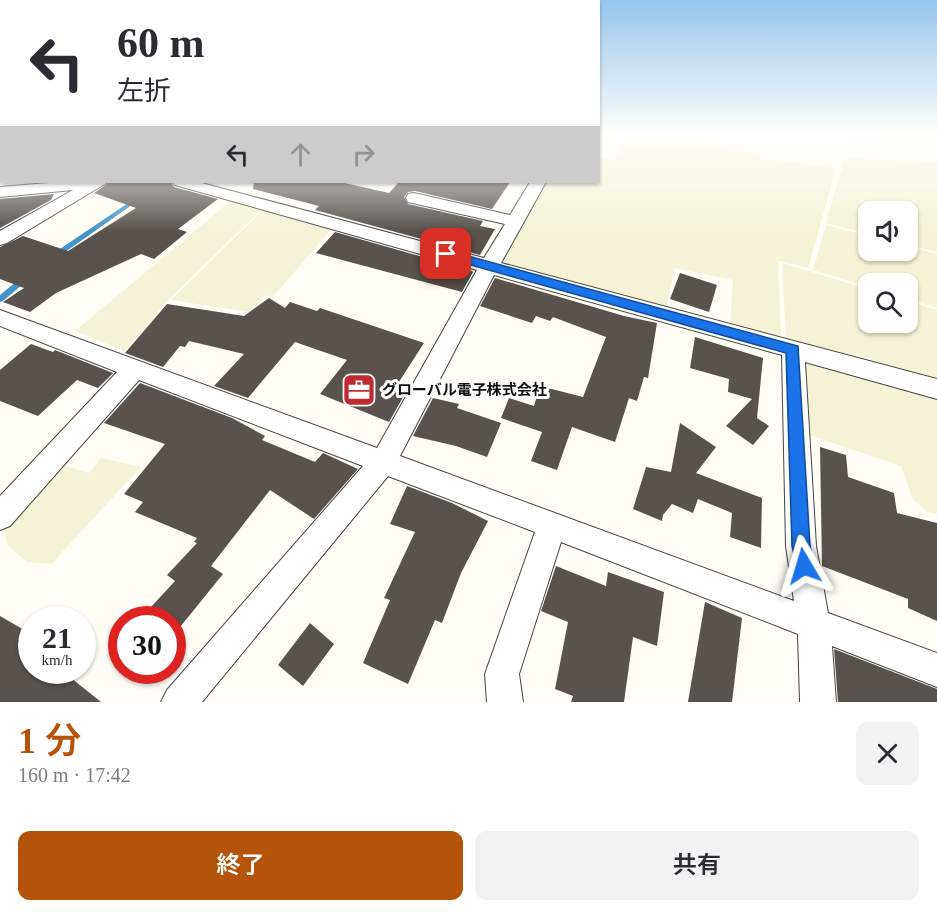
<!DOCTYPE html>
<html lang="ja">
<meta charset="utf-8">
<style>
body{margin:0;font-family:"Times New Roman","Noto Sans JP",serif;background:#f2f2f3;color:#2b2b33;height:100vh;display:flex;flex-direction:column;font-size:22px;white-space:nowrap}
*{box-sizing:border-box;margin:0}
p{font-size:20px;color:#7c7c81}
.icon{flex:none;width:33px;height:33px;fill:none;stroke:currentColor;stroke-width:2;stroke-linecap:round;stroke-linejoin:round}
.map{position:relative;height:702px;overflow:hidden}
.details{display:flex;flex-direction:column;background:#fff;flex:1}
.details>*{flex:none}
.hud{position:absolute;left:0px;top:0px;width:600px;height:183px;box-shadow:0 2px 4px #0004;background:#fff;color:#2b2b33;overflow:hidden}
.tools{position:absolute;left:858px;top:201px;display:grid;gap:12px}
.tools a{display:grid;place-items:center;width:60px;height:60px;border-radius:12px;background:#fff;box-shadow:0 2px 4px #0004;font-size:30px}
.speed{position:absolute;left:18px;top:606px;display:flex;gap:12px;font-size:30px;font-weight:700;text-align:center}
.speed>*{display:grid;place-content:center;width:78px;height:78px;border-radius:50%;background:#fff;box-shadow:0 2px 4px #0004;line-height:1}
.speed small{font-size:15px;font-weight:400}
.speed .limit{border:9px solid #d22;background:#fff;color:#111}
.pin{position:absolute;display:grid;place-items:center;width:51px;height:51px;color:#fff;margin:-26px;border-radius:12px;box-shadow:0 3px 9px #0006}
.me{position:absolute;width:66px;margin:-33px;rotate:353deg;stroke-linejoin:round;filter:drop-shadow(0 0 4px #0008)}
.turn{display:flex;align-items:center;gap:21px;height:126px;padding:0 18px;font-size:27px}
.turn .icon{width:78px;height:78px;stroke-width:2.5}
.turn b{display:block;font-size:42px;line-height:51px}
.lanes{display:flex;align-items:center;height:57px;padding:0 18px;background:#0003;justify-content:center;gap:30px;direction:ltr}
.lanes .off{opacity:.35}
.round{display:grid;place-items:center;flex:none;width:63px;height:63px;border-radius:12px;background:#f2f2f3}
.head{display:flex;align-items:center;justify-content:space-between;height:102px;padding:0 18px}
h1{font-size:36px;font-weight:600;line-height:45px;color:#b45309}
.cta{display:flex;gap:12px;margin-top:auto;padding:12px 18px}
.cta a{flex:1;height:69px;border-radius:12px;background:#b45309;color:#fff;font-size:24px;font-weight:600;line-height:69px;text-align:center}
.cta a+a{background:#f2f2f3;color:#2b2b33}
.map>svg:first-child{display:block}
.farmland{fill:#f5f2d5}
.pitch{fill:#e5f1d0}
.lines{fill:none;stroke-linecap:round;stroke-linejoin:round}
.stream{fill:#4394ca;fill-rule:evenodd}
.building{fill:#59524d}
.minor-casing{stroke:#444;stroke-width:2}
.minor{fill:#fff;fill-rule:evenodd}
.route{fill:#1a73e8;stroke:#114b97;stroke-width:1.5}
.labels{text-anchor:middle;dominant-baseline:central;stroke-width:6;stroke-linejoin:round;paint-order:stroke}
.poi-label{font-size:15px;font-weight:bold;fill:#111;stroke:#fff;text-anchor:start}
</style>
<div class="map">
<svg width="937" height="702" viewBox="0 0 937 702">
<rect width="100%" height="100%" fill="#fffdf5"/>
<path class="farmland" d="M629,134H647L760,154L762,158L836,168L808,268L772,259L778,261L781,339L730,325L733,280L675,268L666,308L504,265L503,261L547,182H598L599,158L613,160Z
M845,158L937,162V252L908,245V212H868V234L826,223Z
M231,201L262,209L169,299L125,351L75,331Z
M263,210L333,228L274,295L264,297L248,312L171,300Z
M826,225L868,236V250H908V246L937,254V308L908,299V284H868V287L813,270Z
M782,263L868,289V322H908V301L937,310V380L786,340Z
M804,362H811L937,398V514L928,512L913,500L901,466L806,434Z
M101,458L141,467L51,564L27,562L8,546L3,526L59,464L89,473Z"/>
<path class="pitch" d="M845,134H937V141C907,146 873,146 845,134Z"/>
<g class="lines">
<path class="stream" d="M137,197L139,198V200L58,257H54V253Z
M22,277H28L29,279L3,301L0,302V295Z"/>
</g>
<path class="building" d="M110,182H171L174,187L218,199L178,229L187,232L154,259L141,254L56,293L30,312L3,302L24,288L0,279V247L23,236L68,251L136,208L94,193Z
M254,182H340L389,193L399,182H510L492,209L415,191L408,192L404,197L408,204L483,221L480,226L495,229L480,255L315,210L319,206L253,189Z
M54,194L51,200L0,228V199Z
M335,232L472,271L473,272L462,292L316,253Z
M680,273L717,285L709,312L670,299Z
M495,278L624,316L657,323L648,378L644,377L637,401L629,398L615,442L572,427L557,470L531,461L542,432L501,418L509,398L534,406L540,386L583,397L606,337L553,317L550,321L536,316L532,323L480,306Z
M269,298L285,308L290,302L317,311L320,308L424,343L397,385L396,389L406,392L389,422L320,394L347,360L295,342L248,398L214,386L244,354L189,341L185,347L180,346L163,367L125,353L167,304L244,316Z
M695,337L763,358L757,418L769,426L753,445L726,426L752,399L728,392L729,379L690,368Z
M31,344L53,352L55,350L113,373L98,388L77,380L38,416L0,401V370Z
M140,383L232,418L265,436L262,440L315,462L323,453L358,469L314,519L270,490L211,566L223,574L172,637V620H139L175,581L167,575L197,543L194,542L197,538L135,512L143,502L124,494L165,444L104,423Z
M433,398L459,404L457,408L501,423L487,457L456,446L413,436Z
M680,423L716,447L696,473L762,498L761,548L730,537L732,513L698,499L693,513L672,504L663,515L664,509L662,521L633,509L646,467L671,472Z
M820,447L846,455L848,477L894,493L897,513L937,523V621L908,608V599L822,566Z
M407,486L452,503L488,521L461,573L442,623L435,620L408,684L363,663L390,600L384,598L415,532L390,524Z
M556,566L606,586L608,572L664,592L657,646L633,637L624,702H571L573,696L555,689L568,622L541,611Z
M705,602L742,618L732,702H688Z
M0,616L26,631L20,638L32,647V670H61L101,702H0Z
M310,623L334,644L303,686L278,665Z
M834,649L937,689V702H838Z"/>
<g class="lines">
<g class="minor-casing">
<path id="minor" d="M60,182H108L7,243L0,245V231L73,190L0,197V187Z
M173,182H198L484,258L505,224L408,202L406,198L408,194L414,193L510,215L530,182H546L501,263L937,379V399L805,362L816,546L828,613L937,653V687L832,646L836,702H800L798,634L561,542L519,674L523,702H487L485,674L535,532L388,476L202,702H161L167,690L363,466L139,380L10,526L0,530V496L117,372L0,326V310L377,448L477,270L175,185ZM494,275L782,355L786,546L794,601L400,456Z"/>
</g>
<use href="#minor" class="minor"/>
</g>
<linearGradient id="sky" x2="0" y2="1"><stop stop-color="#96c5ed"/><stop offset="0.58" stop-color="#fffefa"/><stop offset="1" stop-color="#fffefa" stop-opacity="0"/></linearGradient>
<rect width="937" height="232" fill="url(#sky)"/>
<path class="route" d="M446,250L798,346L810,546L814,566L811,573L804,575L798,573L792,546L786,353L442,257V251Z"/>
<defs>
<g id="office-square" transform="scale(1.725)"><rect x="-9" y="-9" width="18" height="18" rx="4" fill="#be2b32" stroke="#fff"/><path d="M-6-3h4V-5.5h4V-3h4V5H-6ZM-1-4.5V-3h2v-1.5ZM-6 0V1H6V0Z" fill="#fff"/></g>
</defs>
<g fill-rule="evenodd">
<use href="#office-square" x="359" y="390"/>
</g>
<g class="labels">
<g class="poi-label">
<text x="382" y="390">グローバル電子株式会社</text>
</g>
</g>
</svg>
<div class="tools">
<a><svg class="icon" aria-label="sound" viewBox="0 0 24 24"><path d="M4 9h4l5-4v14l-5-4H4zM17 9q2 3 0 6"/></svg></a>
<a><svg class="icon" aria-label="search" viewBox="0 0 24 24"><circle cx="10" cy="10" r="6"/><path d="M15 15l6 6"/></svg></a>
</div>
<div class="speed"><div>21<small>km/h</small></div><div class="limit">30</div></div>
<div class="pin" style="left:446px;top:254px;background:#d93025"><svg class="icon" aria-label="arrive" viewBox="0 0 24 24"><path d="M6 21V4h12l-3 4 3 4H6"/></svg></div>
<svg class="me" style="left:804px;top:566px" viewBox="-20 -20 40 40"><path d="M0-17L14 15 0 8-14 15z" fill="#1a73e8" stroke="#fff" stroke-width="4"/></svg>
<div class="hud">
<div class="turn"><svg class="icon" aria-label="left" viewBox="0 0 24 24"><path d="M17 20v-9H6M10 6l-5 5 5 5"/></svg><div><b>60 m</b>左折</div></div>
<div class="lanes"><svg class="icon" aria-label="left" viewBox="0 0 24 24"><path d="M17 20v-9H6M10 6l-5 5 5 5"/></svg><svg class="icon off" aria-label="ahead" viewBox="0 0 24 24"><path d="M12 20V5M6 11l6-6 6 6"/></svg><svg class="icon off" aria-label="right" viewBox="0 0 24 24"><path d="M7 20v-9h11M14 6l5 5-5 5"/></svg></div>
</div>
</div>
<section class="details">
<div class="head"><div><h1>1 分</h1><p>160 m · 17:42</p></div><a class="round"><svg class="icon" aria-label="close" viewBox="0 0 24 24"><path d="M6 6l12 12M18 6L6 18"/></svg></a></div>
<div class="cta"><a>終了</a><a>共有</a></div>
</section>
